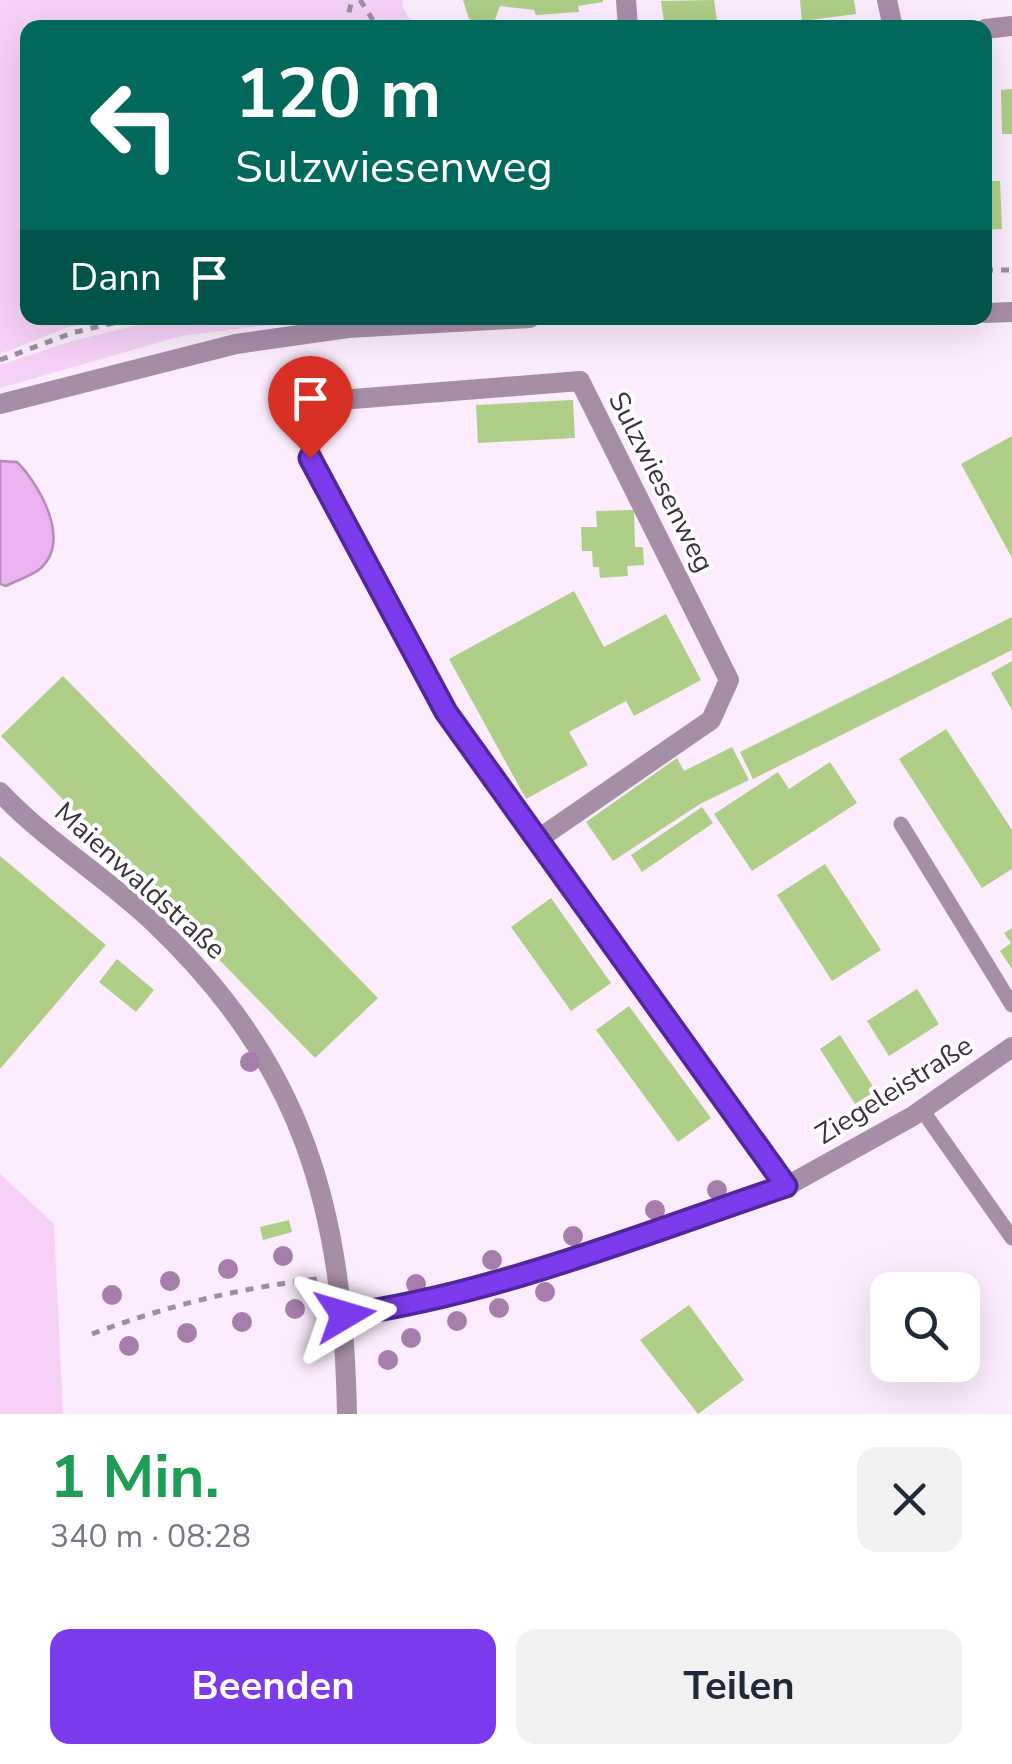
<!DOCTYPE html>
<html lang="de">
<meta charset="utf-8">
<style>
body{margin:0;font-family:"Nunito Sans",sans-serif;background:#f2f2f3;color:#1f2937;height:100vh;display:flex;flex-direction:column;font-size:38px;white-space:nowrap}
*{box-sizing:border-box;margin:0}
p{font-size:32px;color:#747a83}
.icon{flex:none;width:55px;height:55px;fill:none;stroke:currentColor;stroke-width:2;stroke-linecap:round;stroke-linejoin:round}
.map{position:relative;height:1414px;overflow:hidden}
.sheet{display:flex;flex-direction:column;background:#fff;flex:1}
.sheet>*{flex:none}
.banner{position:absolute;left:20px;top:20px;width:972px;height:305px;border-radius:20px;box-shadow:0 10px 40px #0002;background:#00695c;color:#fff;overflow:hidden}
.fabs{position:absolute;left:870px;top:1272px;display:grid;gap:20px}
.fabs a{display:grid;place-items:center;width:110px;height:110px;border-radius:20px;background:#fff;box-shadow:0 10px 40px #0002;font-size:50px}
.pin{position:absolute;display:grid;place-items:center;width:85px;height:85px;color:#fff;margin:-102px -42px;border-radius:50% 50% 50% 0;rotate:-45deg;box-shadow:0 0 10px #0007}
.pin .icon{rotate:45deg}
.me{position:absolute;width:110px;margin:-55px;rotate:83deg;stroke-linejoin:round;filter:drop-shadow(0 0 8px #0008)}
.turn{display:flex;align-items:center;gap:35px;height:210px;padding:0 50px;font-size:45px}
.turn .icon{width:130px;height:130px;stroke-width:2.5}
.turn b{display:block;font-size:70px;line-height:85px}
.then{display:flex;align-items:center;height:95px;padding:0 50px;background:#0003;gap:20px;font-size:38px}
.round{display:grid;place-items:center;flex:none;width:105px;height:105px;border-radius:20px;background:#f2f2f3}
.head{display:flex;align-items:center;justify-content:space-between;height:170px;padding:0 50px}
h1{font-size:60px;font-weight:700;line-height:75px;color:#1e9e55}
.button{display:flex;gap:20px;margin-top:auto;padding:20px 50px}
.button a{flex:1;height:115px;border-radius:20px;background:#7c3aed;color:#fff;font-size:40px;font-weight:700;line-height:115px;text-align:center}
.button a+a{background:#f2f2f3;color:#1f2937}
.map>svg:first-child{display:block}
.green{fill:#f6d1f8}
.water{fill:#ebb3ef;stroke:#b68cb9;stroke-width:2.5}
.building{fill:#afcf89}
.lines{fill:none;stroke-linecap:round;stroke-linejoin:round}
.path{stroke:#9d909e;stroke-width:5;stroke-dasharray:8 8;stroke-linecap:butt}
.service{stroke:#a68ea7;stroke-width:15}
.minor{stroke:#a68ea7;stroke-width:20}
.tree{fill:#a77dab}
.route-casing{stroke:#51269a;stroke-width:25}
.route{stroke:#7c3aed;stroke-width:18}
.labels{text-anchor:middle;dominant-baseline:central;stroke-width:8;stroke-linejoin:round;paint-order:stroke}
.street-label{font-size:28px;fill:#3b313c;stroke:#fff}
</style>
<div class="map">
<svg width="1012" height="1414" viewBox="0 0 1012 1414">
<rect width="100%" height="100%" fill="#fcecfd"/>
<path class="green" d="M0,0H403L402,6L414,27L28,28V318H113L69,327L0,354Z
M167,318H325L181,336L0,388V365L72,341Z
M0,1174L54,1224L63,1414H0Z"/>
<path class="water" d="M0,461L17,462C40,485 71,540 41,568C32,576 17,580 6,586L0,584Z"/>
<path class="building" d="M463,0H603V2L578,6L579,12L536,15L534,10L500,6L492,28L469,19Z
M714,0L717,21L665,28L661,1Z
M800,0H854L856,14L802,21Z
M1012,89V134H1002L1001,90Z
M985,181H1000L1002,229L985,230Z
M573,400L575,438L478,443L476,405Z
M1012,436V558L961,464Z
M634,510L635,547H643L644,565L627,566L628,576L600,578L599,567H593L592,551H582L581,527H597L596,511Z
M574,591L604,647L666,614L701,680L634,716L626,701L569,732L588,765L526,799L449,659Z
M1012,617V650L753,779L740,752Z
M1012,661V710L991,673Z
M63,676L378,998L315,1058L1,736Z
M946,729L1012,830V869L982,888L899,759Z
M732,747L749,780L700,804L613,861L586,822L677,758L684,771Z
M830,762L857,803L752,871L714,814L778,772L789,789Z
M702,807L713,823L642,872L631,855Z
M0,856L106,945L0,1069Z
M825,864L881,950L832,981L777,895Z
M551,898L611,983L571,1011L511,927Z
M1012,928V969L1000,951L1011,943L1004,933Z
M117,959L154,990L136,1012L99,982Z
M917,989L939,1024L889,1056L867,1021Z
M629,1006L711,1118L678,1142L596,1030Z
M840,1035L876,1091L855,1104L820,1049Z
M289,1220L292,1232L263,1240L260,1227Z
M689,1305L744,1380L698,1414L640,1340Z"/>
<g class="lines">
<path class="path" d="M360,0L378,28
M345,28L352,0
M985,270H1012
M0,360L72,333L133,318
M92,1334C166,1306 239,1288 317,1279"/>
<path class="service" d="M901,824L1012,1005
M922,1110L1012,1238"/>
<path class="minor" d="M626,0L628,28
M887,0L893,28
M985,29L1012,26
M985,313L1012,312
M0,404L236,344L348,328L530,318
M0,792C45,840 103,875 151,920C305,1065 343,1209 347,1414
M537,840L446,712L310,457L312,422L340,400L580,381L729,680L711,720L537,840L787,1186
M345,1315L395,1309L570,1258L787,1186L913,1116L1012,1047"/>
</g>
<g class="tree">
<circle cx="250" cy="1062" r="10"/>
<circle cx="717" cy="1190" r="10"/>
<circle cx="655" cy="1210" r="10"/>
<circle cx="573" cy="1236" r="10"/>
<circle cx="283" cy="1256" r="10"/>
<circle cx="492" cy="1260" r="10"/>
<circle cx="228" cy="1269" r="10"/>
<circle cx="170" cy="1281" r="10"/>
<circle cx="416" cy="1284" r="10"/>
<circle cx="545" cy="1292" r="10"/>
<circle cx="112" cy="1295" r="10"/>
<circle cx="499" cy="1308" r="10"/>
<circle cx="295" cy="1309" r="10"/>
<circle cx="457" cy="1321" r="10"/>
<circle cx="242" cy="1322" r="10"/>
<circle cx="187" cy="1333" r="10"/>
<circle cx="411" cy="1338" r="10"/>
<circle cx="129" cy="1346" r="10"/>
<circle cx="388" cy="1360" r="10"/>
</g>
<g class="lines">
<g class="route-casing">
<path id="route" d="M310,458L446,712L786,1186C643,1234 495,1294 345,1315"/>
</g>
<use href="#route" class="route"/>
</g>
<g class="labels">
<g class="street-label">
<text transform="translate(661 482) rotate(63)">Sulzwiesenweg</text>
<text transform="translate(140 881) rotate(42)">Maienwaldstraße</text>
<text transform="translate(894 1090) rotate(-32)">Ziegeleistraße</text>
</g>
</g>
</svg>
<div class="fabs">
<a><svg class="icon" aria-label="search" viewBox="0 0 24 24"><circle cx="10" cy="10" r="6"/><path d="M15 15l6 6"/></svg></a>
</div>
<div class="pin" style="left:310px;top:458px;background:#d93025"><svg class="icon" aria-label="arrive" viewBox="0 0 24 24"><path d="M6 21V4h12l-3 4 3 4H6"/></svg></div>
<svg class="me" style="left:345px;top:1315px" viewBox="-20 -20 40 40"><path d="M0-17L14 15 0 8-14 15z" fill="#7c3aed" stroke="#fff" stroke-width="4"/></svg>
<div class="banner">
<div class="turn"><svg class="icon" aria-label="left" viewBox="0 0 24 24"><path d="M17 20v-9H6M10 6l-5 5 5 5"/></svg><div><b>120 m</b>Sulzwiesenweg</div></div>
<div class="then">Dann<svg class="icon" aria-label="arrive" viewBox="0 0 24 24"><path d="M6 21V4h12l-3 4 3 4H6"/></svg></div>
</div>
</div>
<section class="sheet">
<div class="head"><div><h1>1 Min.</h1><p>340 m · 08:28</p></div><a class="round"><svg class="icon" aria-label="close" viewBox="0 0 24 24"><path d="M6 6l12 12M18 6L6 18"/></svg></a></div>
<div class="button"><a>Beenden</a><a>Teilen</a></div>
</section>
